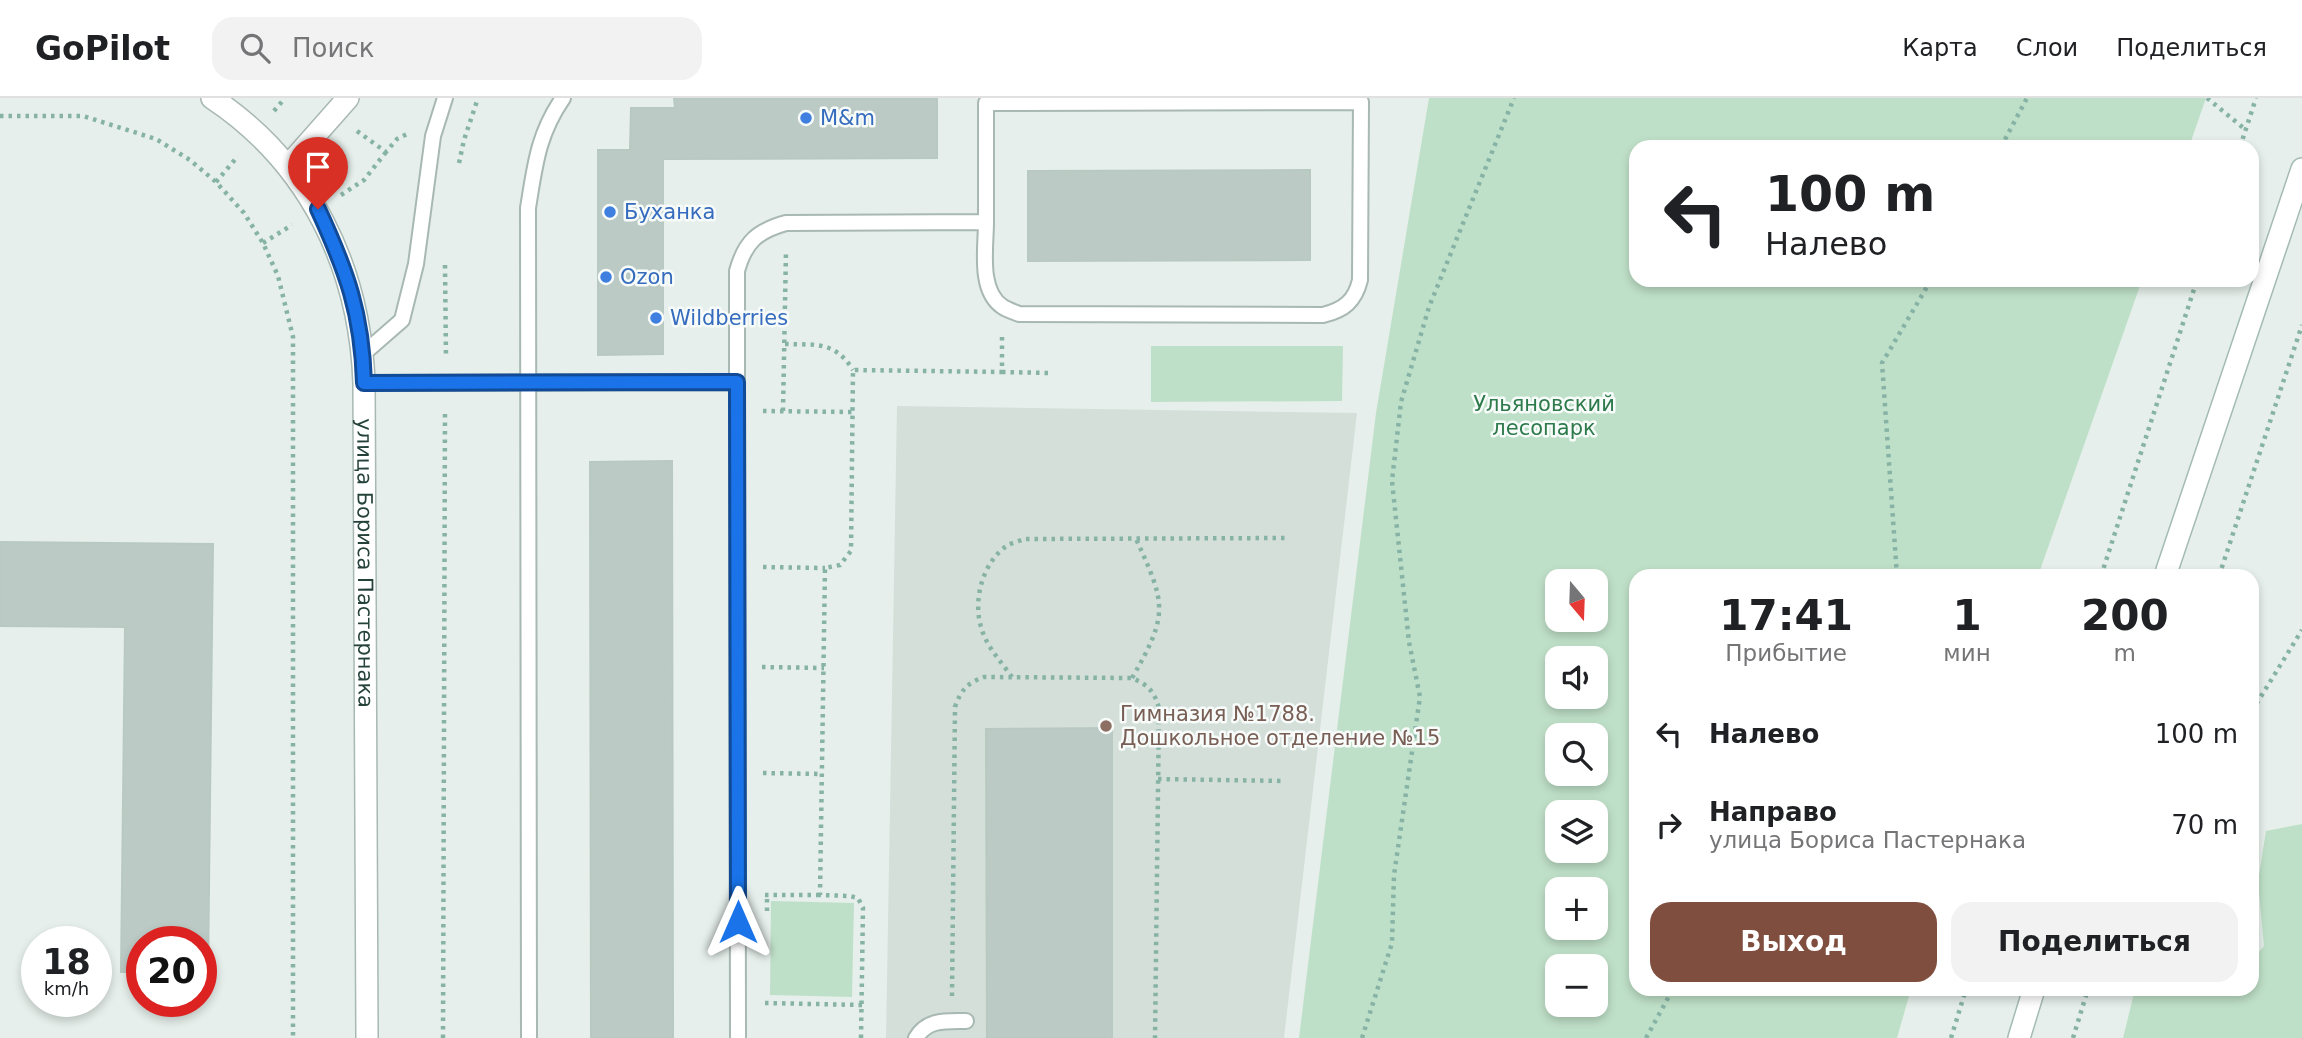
<!DOCTYPE html>
<html lang="ru">
<meta charset="utf-8">
<style>
body{margin:0;font-family:"DejaVu Sans",sans-serif;background:#f2f2f2;color:#202124;height:100vh;display:flex;flex-direction:column;font-size:26px;white-space:nowrap}
*{box-sizing:border-box;margin:0}
p{font-size:23px;color:#757577}
.icon{flex:none;width:38px;height:38px;fill:none;stroke:currentColor;stroke-width:2;stroke-linecap:round;stroke-linejoin:round}
.map{position:relative;flex:1;overflow:hidden}
.panel{position:absolute;left:1629px;top:471px;width:630px;height:427px;display:flex;flex-direction:column;background:#fff;border-radius:21px;box-shadow:0 4px 10px #0003}
.panel>*{flex:none}
.guide{position:absolute;left:1629px;top:42px;width:630px;height:147px;border-radius:21px;box-shadow:0 4px 10px #0003;background:#fff;color:#202124;overflow:hidden}
.needle{width:46px;rotate:161deg}
.buttons{position:absolute;left:1545px;top:471px;display:grid;gap:14px}
.buttons a{display:grid;place-items:center;width:63px;height:63px;border-radius:14px;background:#fff;box-shadow:0 4px 10px #0003;font-size:35px}
.speed{position:absolute;left:21px;top:828px;display:flex;gap:14px;font-size:35px;font-weight:700;text-align:center}
.speed>*{display:grid;place-content:center;width:91px;height:91px;border-radius:50%;background:#fff;box-shadow:0 4px 10px #0003;line-height:1}
.speed small{font-size:18px;font-weight:400}
.speed .limit{border:10px solid #d22;background:#fff;color:#111}
.pin{position:absolute;display:grid;place-items:center;width:60px;height:60px;color:#fff;margin:-72px -30px;border-radius:50% 50% 50% 0;rotate:-45deg;box-shadow:0 0 7px #0007}
.pin .icon{rotate:45deg}
.me{position:absolute;width:77px;margin:-38px;rotate:0deg;stroke-linejoin:round;filter:drop-shadow(0 0 5px #0008)}
.turn{display:flex;align-items:center;gap:24px;height:147px;padding:0 21px;font-size:32px}
.turn .icon{width:91px;height:91px;stroke-width:2.5}
.turn b{display:block;font-size:49px;line-height:60px}
.eta{display:flex;justify-content:space-evenly;align-items:center;height:119px;text-align:center}
.eta b{font-size:42px;font-weight:700;line-height:49px}
.cta{display:flex;gap:14px;margin-top:auto;padding:14px 21px}
.cta a{flex:1;height:80px;border-radius:21px;background:#7f4e3f;color:#fff;font-size:28px;font-weight:700;line-height:80px;text-align:center}
.cta a+a{background:#f2f2f2;color:#202124}
ul{padding:0;list-style:none}
li{display:flex;align-items:center;gap:21px;height:91px;padding:0 21px}
li div{flex:1}
li b{display:block;font-size:26px}
li em{font-style:normal}
header{display:flex;align-items:center;gap:42px;box-sizing:border-box;height:98px;padding:0 35px;background:#fff;border-bottom:2px solid #e0e0e0}
header strong{font-size:33px}
nav{display:flex;gap:38px;margin-inline-start:auto;font-size:24px}
.search{width:490px;height:63px;background:#f2f2f2;display:flex;align-items:center;gap:18px;box-sizing:border-box;padding:0 24px;border-radius:21px;color:#757577;font-size:26px}
.map>svg:first-child{display:block}
.built{fill:#d4dfda}
.green{fill:#bfe0c8;fill-rule:evenodd}
.building{fill:#bbcac4;stroke:#b8c9c2;stroke-width:2}
.lines{fill:none;stroke-linecap:round;stroke-linejoin:round}
.lane-casing{stroke:#a8b8b2;stroke-width:18}
.street-casing{stroke:#a8b8b2;stroke-width:24}
.secondary-casing{stroke:#a4bbb3;stroke-width:24}
.path{stroke:#86b3a5;stroke-width:4.5;stroke-dasharray:3.5 5;stroke-linecap:butt}
.lane{stroke:#fff;stroke-width:14}
.street{stroke:#fff;stroke-width:21}
.secondary{stroke:#fff;stroke-width:21}
.route-casing{stroke:#114b97;stroke-width:18}
.route{stroke:#1a73e8;stroke-width:12}
.shop-dot{fill:#3f7fe0;stroke:#f7fbf9;stroke-width:2.5}
.education-dot{fill:#8d6e63;stroke:#f7fbf9;stroke-width:2.5}
.labels{text-anchor:middle;dominant-baseline:central;stroke-width:5;stroke-linejoin:round;paint-order:stroke}
.shop-label{font-size:21px;fill:#366cbe;stroke:#f7fbf9;text-anchor:start}
.park-label{font-size:21px;fill:#2d7a4b;stroke:#f7fbf9}
.street-label{font-size:21px;fill:#24423a;stroke:#f7fbf9}
.education-label{font-size:21px;fill:#785e54;stroke:#f7fbf9;text-anchor:start}
</style>
<header>
<strong>GoPilot</strong>
<div class="search"><svg class="icon" aria-label="search" viewBox="0 0 24 24"><circle cx="10" cy="10" r="6"/><path d="M15 15l6 6"/></svg>Поиск</div>
<nav><a>Карта</a><a>Слои</a><a>Поделиться</a></nav>
</header>
<div class="map">
<svg width="2302" height="940" viewBox="0 0 2302 940">
<rect width="100%" height="100%" fill="#e6efeb"/>
<path class="built" d="M897,308L1357,315L1284,940H886Z"/>
<path class="green" d="M1429,0H2206L2189,49H1636V182H2142L2038,478H1636V891H1911L1897,940H1299L1376,315ZM1558,483H1596V522H1558ZM1558,560H1596V598H1558ZM1558,637H1596V676H1558ZM1558,714H1596V752H1558ZM1558,791H1596V830H1558ZM1558,868H1596V906H1558Z
M1151,248H1343L1342,303L1151,304Z
M2302,726V940H2123L2135,891H2252V862L2264,848L2258,784L2266,733Z
M771,803L854,805L852,899L770,897Z"/>
<path class="building" d="M674,0H937V60L663,61V256L598,257V52H630L631,10H675Z
M1310,72V162L1028,163V73Z
M672,363L673,940H591L590,364Z
M0,444L213,446L208,875L201,874V844H142V874H121L125,529L0,528Z
M1112,630V940H987L986,631Z"/>
<g class="lines">
<g class="lane-casing">
<path id="lane" d="M363,256L402,222L416,166L433,38L445,0
M737,284L738,940
M364,285L737,284V173C745,144 757,133 786,125L986,124C986,149 978,193 1003,209C1008,212 1014,214 1019,216L1323,217C1344,212 1355,203 1360,182L1361,4L986,5V124
M529,940L528,110C535,67 538,36 563,0
M916,940C927,921 946,923 966,923"/>
</g>
<g class="street-casing">
<g id="street">
<path id="s1" d="M212,0C310,65 360,170 364,285L367,940"/>
<path d="M288,68L348,0"/>
</g>
</g>
<g class="secondary-casing">
<path id="secondary" d="M2165,478L2302,71
M2019,940L2034,891"/>
</g>
<path class="path" d="M2207,0L2246,32
M274,13L285,0
M0,18H83L156,41L190,62L216,84L244,115L263,145L278,178L293,239V940
M357,33L386,54L397,41L407,36
M2001,49L2027,0
M2240,49L2256,0
M459,65L464,42L478,0
M216,84L238,58
M341,97L364,82L386,54
M263,145L292,127
M445,167L446,260
M785,246C816,247 835,243 853,272
M1002,274L1050,275
M763,313L853,314
M783,313L786,153
M763,469L825,470
M1897,478L1882,265L1931,182
M2101,478L2197,182
M2219,478L2302,227
M762,569L824,570
M1012,579C1002,565 987,549 982,532C972,504 982,464 1008,447C1012,445 1019,443 1024,441L1288,440
M1132,580C1169,516 1166,506 1136,441
M2252,613L2302,532
M763,675L822,676
M1158,681L1285,683
M765,797H820
M767,813V797
M952,898L955,609C961,592 967,585 984,579L1132,580C1148,587 1154,593 1159,610L1155,940
M765,905L862,907
M443,940L445,311
M861,940L863,810L858,800L850,798L820,797L825,470L840,467L851,453L853,272L1002,274V237
M1362,940L1392,845L1394,777L1420,599L1409,544L1392,383L1401,304L1429,209L1514,0
M1646,940L1673,891
M1951,940L1966,891
M2073,940L2088,891"/>
<use href="#lane" class="lane"/>
<use href="#street" class="street"/>
<use href="#secondary" class="secondary"/>
</g>
<g class="lines">
<g class="route-casing">
<path id="route" d="M318,111C347,174 362,215 364,285L737,284L738,824"/>
</g>
<use href="#route" class="route"/>
</g>
<g class="shop-dot">
<circle cx="806" cy="20" r="7"/>
<circle cx="610" cy="114" r="7"/>
<circle cx="606" cy="179" r="7"/>
<circle cx="656" cy="220" r="7"/>
</g>
<circle class="education-dot" cx="1106" cy="628" r="7"/>
<g class="labels">
<g class="shop-label">
<text x="820" y="20">M&amp;m</text>
<text x="624" y="114">Буханка</text>
<text x="620" y="179">Ozon</text>
<text x="670" y="220">Wildberries</text>
</g>
<g class="park-label">
<text x="1544" y="306">Ульяновский<tspan x="1544" dy="24">лесопарк</tspan></text>
</g>
<g class="street-label">
<text stroke="none"><textPath href="#s1" startOffset="516">улица Бориса Пастернака</textPath></text>
</g>
<g class="education-label">
<text x="1120" y="616">Гимназия №1788.<tspan x="1120" dy="24">Дошкольное отделение №15</tspan></text>
</g>
</g>
</svg>
<div class="buttons">
<a><svg class="needle" viewBox="-14 -14 28 28"><path d="M0-13l5 13h-10z" fill="#e53935"/><path d="M0 13l5-13h-10z" fill="#757577"/></svg></a>
<a><svg class="icon" aria-label="sound" viewBox="0 0 24 24"><path d="M4 9h4l5-4v14l-5-4H4zM17 9q2 3 0 6"/></svg></a>
<a><svg class="icon" aria-label="search" viewBox="0 0 24 24"><circle cx="10" cy="10" r="6"/><path d="M15 15l6 6"/></svg></a>
<a><svg class="icon" aria-label="layers" viewBox="0 0 24 24"><path d="M12 4l9 5-9 5-9-5zM3 14l9 5 9-5"/></svg></a>
<a>+</a>
<a>−</a>
</div>
<div class="speed"><div>18<small>km/h</small></div><div class="limit">20</div></div>
<div class="pin" style="left:318px;top:111px;background:#d93025"><svg class="icon" aria-label="arrive" viewBox="0 0 24 24"><path d="M6 21V4h12l-3 4 3 4H6"/></svg></div>
<svg class="me" style="left:738px;top:824px" viewBox="-20 -20 40 40"><path d="M0-17L14 15 0 8-14 15z" fill="#1a73e8" stroke="#fff" stroke-width="4"/></svg>
<div class="guide">
<div class="turn"><svg class="icon" aria-label="left" viewBox="0 0 24 24"><path d="M17 20v-9H6M10 6l-5 5 5 5"/></svg><div><b>100 m</b>Налево</div></div>
</div>
<section class="panel">
<div class="eta">
<div><b>17:41</b><p>Прибытие</p></div>
<div><b>1</b><p>мин</p></div>
<div><b>200</b><p>m</p></div>
</div>
<ul>
<li><svg class="icon" aria-label="left" viewBox="0 0 24 24"><path d="M17 20v-9H6M10 6l-5 5 5 5"/></svg><div><b>Налево</b></div><em>100 m</em></li>
<li><svg class="icon" aria-label="right" viewBox="0 0 24 24"><path d="M7 20v-9h11M14 6l5 5-5 5"/></svg><div><b>Направо</b><p>улица Бориса Пастернака</p></div><em>70 m</em></li>
</ul>
<div class="cta"><a>Выход</a><a>Поделиться</a></div>
</section>
</div>
